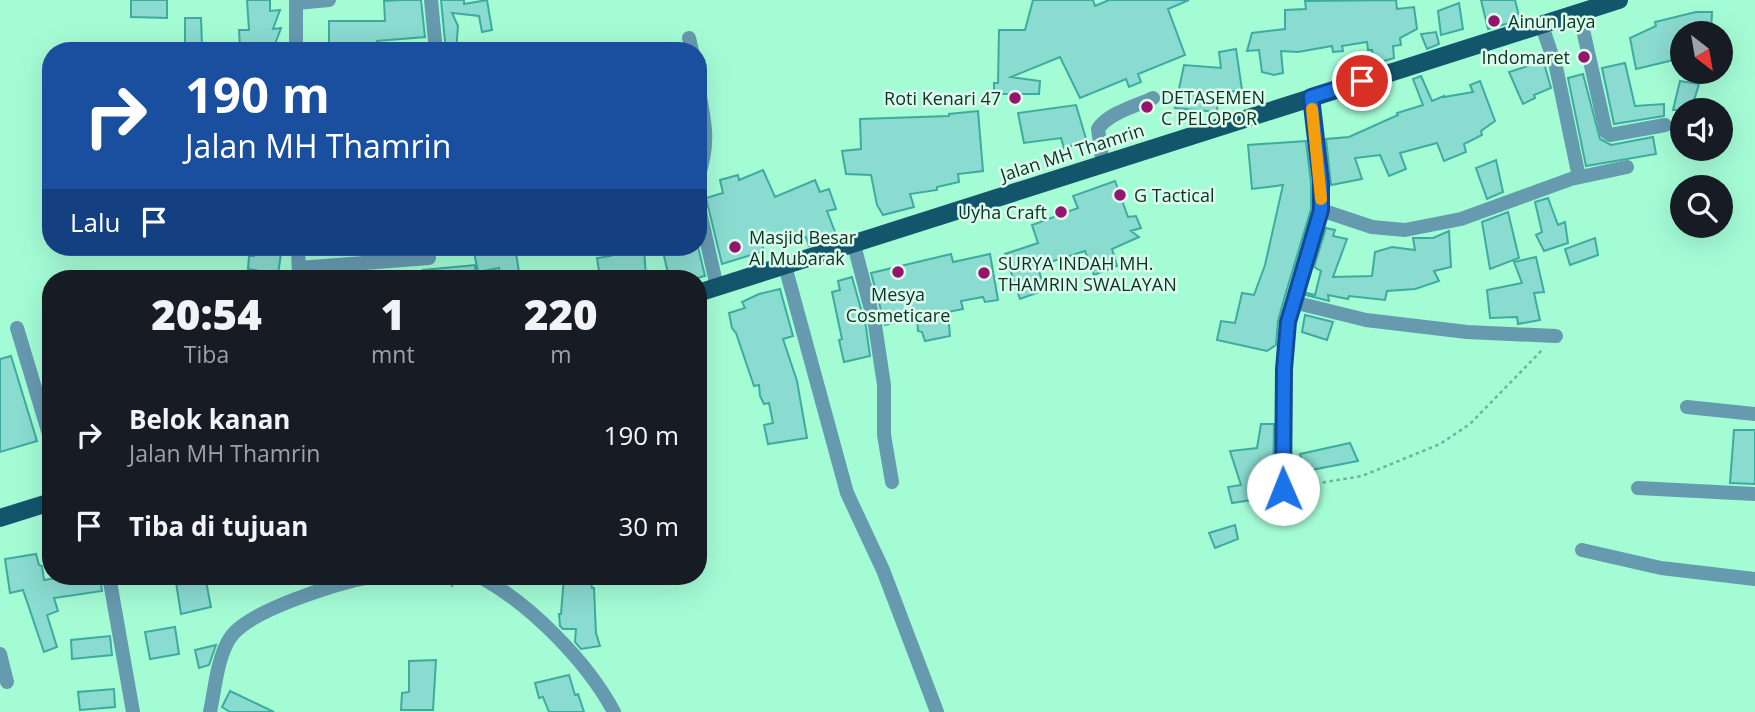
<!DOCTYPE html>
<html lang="id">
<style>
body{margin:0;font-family:"Open Sans",sans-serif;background:#242831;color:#f1f3f6;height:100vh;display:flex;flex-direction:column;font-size:26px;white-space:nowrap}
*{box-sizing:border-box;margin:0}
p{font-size:23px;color:#9ea1a6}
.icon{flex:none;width:38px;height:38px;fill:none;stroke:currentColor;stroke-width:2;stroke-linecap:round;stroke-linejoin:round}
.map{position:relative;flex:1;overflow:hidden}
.drawer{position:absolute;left:42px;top:270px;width:665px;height:315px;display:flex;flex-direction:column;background:#171b24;border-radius:28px;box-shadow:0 7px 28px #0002}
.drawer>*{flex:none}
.top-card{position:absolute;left:42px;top:42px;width:665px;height:214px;border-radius:28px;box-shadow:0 7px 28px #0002;background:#1a4fa0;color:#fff;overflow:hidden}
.needle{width:46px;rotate:149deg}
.buttons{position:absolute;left:1670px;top:21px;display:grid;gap:14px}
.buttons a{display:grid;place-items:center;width:63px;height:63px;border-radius:50%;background:#171b24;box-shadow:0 7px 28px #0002;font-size:35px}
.pin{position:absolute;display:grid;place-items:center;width:60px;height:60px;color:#fff;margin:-30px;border:4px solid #fff;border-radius:50%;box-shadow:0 2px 7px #0007}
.me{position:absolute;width:77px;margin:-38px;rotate:359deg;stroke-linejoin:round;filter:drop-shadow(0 0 5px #0008)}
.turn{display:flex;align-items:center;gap:24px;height:147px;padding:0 28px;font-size:32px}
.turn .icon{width:91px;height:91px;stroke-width:2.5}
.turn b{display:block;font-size:49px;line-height:60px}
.then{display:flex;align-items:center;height:66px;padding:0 28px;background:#0003;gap:14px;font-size:26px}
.eta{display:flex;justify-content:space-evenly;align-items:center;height:119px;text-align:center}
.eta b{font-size:42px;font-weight:800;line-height:49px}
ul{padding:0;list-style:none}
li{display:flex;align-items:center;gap:21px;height:91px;padding:0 28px}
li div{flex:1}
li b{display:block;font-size:26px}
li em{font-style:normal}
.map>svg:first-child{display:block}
.building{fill:#8adbd0;stroke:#3dab9f;stroke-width:2}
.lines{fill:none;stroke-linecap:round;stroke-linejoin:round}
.path{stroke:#6eb496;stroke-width:2.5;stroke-dasharray:3.5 3.5;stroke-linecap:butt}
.minor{stroke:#669aaf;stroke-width:14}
.major{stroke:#13556b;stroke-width:18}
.route-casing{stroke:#114b97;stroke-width:18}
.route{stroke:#1a73e8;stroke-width:12}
.slow{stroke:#f59e0b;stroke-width:12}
.poi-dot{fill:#95146d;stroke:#dbfcec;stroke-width:2.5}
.labels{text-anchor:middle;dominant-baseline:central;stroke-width:5;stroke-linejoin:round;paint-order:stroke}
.poi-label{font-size:18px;fill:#0c3224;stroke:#dbfcec;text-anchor:start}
.street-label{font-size:18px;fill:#0c3224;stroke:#dbfcec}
</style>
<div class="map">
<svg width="1755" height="712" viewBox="0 0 1755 712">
<rect width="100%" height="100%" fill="#a4fcd5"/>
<path class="building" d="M131,0H167V18L131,17Z
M247,0H270V11L280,10L273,29L281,28L274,47L240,48L239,30H249Z
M401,0H421L425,37L377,41V44H329V21H385L384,1Z
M441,0H464V4L487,0L492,30L482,32L479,16L452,13L458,26L456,51H446Z
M1033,0H1093L1095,6L1109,0H1189L1168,9L1185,55L1138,74L1141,82L1129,87L1126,79L1080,98L1060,57L1011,77L1040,81L1039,94H994V83H998L999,30H1025Z
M1396,0L1397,9L1414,7L1417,29L1400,38L1401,45L1393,46L1394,58L1374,64L1372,50H1368L1367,42L1342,46L1343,51L1333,52L1332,46L1298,52L1281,51L1283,73L1274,75L1262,72L1259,50L1247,51L1252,33L1285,29V10L1306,9L1305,1Z
M1481,0H1515L1520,20L1488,29Z
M1459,3L1463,29L1441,35L1438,11Z
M1696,12H1712L1711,33H1682V58L1636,69L1630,38L1656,26L1655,22Z
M185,18H201L202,45L185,46Z
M1436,32L1439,44L1427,49L1421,34Z
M1236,49L1242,90L1218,94L1217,112L1175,108L1184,65L1221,68L1219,52Z
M1542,56L1551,88L1534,95L1535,98L1523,104L1509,72L1528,66L1526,61Z
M1625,63L1635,106L1664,104V116L1614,124L1602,68Z
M1583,74L1600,139L1611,145L1653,137L1656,154L1586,166L1568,78Z
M1421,76L1432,101L1444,96V97L1473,92L1470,85L1480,81L1495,121L1481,131L1482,135L1464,144L1466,152L1444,161L1437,143L1400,153L1406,169L1389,176L1380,155L1355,158L1362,179L1331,185L1326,139L1349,137L1398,115L1397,113L1423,105L1413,79Z
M1680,81L1699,84L1691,110H1673Z
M1076,105L1087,142L1064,148L1061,138L1024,143L1018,113Z
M978,111L983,171L958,174L959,182L937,187V190L910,194L914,207L883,215L877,205L871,175L846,174L842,151L861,149L860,119L949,116V114Z
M1306,141L1311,183V209L1284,299L1278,321L1276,345L1267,351L1217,340L1221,321L1235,323L1242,293L1254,295L1265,265L1283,185L1252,189L1248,145Z
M1496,160L1503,192L1487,199L1476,168Z
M763,170L775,197L815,180L820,192L829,189L836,209L827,211L837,237L809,246L806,237L791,243L788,234L762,244L764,251L722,264L706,198L723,193L720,180L738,175L739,180Z
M1115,181L1128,217L1136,216L1141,228L1131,231L1139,237L1112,249L1117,266L1094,275L1085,251L1044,264L1045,269L1039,271L1045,290L1020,299L1005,254L1038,243L1032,225L1078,208L1073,196Z
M1548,198L1558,225L1565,222L1568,243L1544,251L1536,235L1542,232L1535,202Z
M1508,212L1519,258L1490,269L1482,222Z
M1326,228L1335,230L1333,236L1347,239L1333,277L1372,276L1375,252L1392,247L1415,250L1413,238H1433L1449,231L1451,267L1434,271L1439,281L1415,289L1387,291L1385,300L1349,296L1348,299L1328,295L1329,301L1306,295L1307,293L1315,295L1321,271L1314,267Z
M1595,238L1598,255L1570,265L1565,249Z
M254,247H282L278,274L248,269L249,256H254Z
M473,247H515L520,278H500L499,268L478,272Z
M644,247L646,278H600L597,258L611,256V253L624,252L623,249Z
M662,247H698L705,276L697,278H669Z
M951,254L953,262L990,254L998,300L985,302L983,297L961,301L963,309L948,312L950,336L925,341L922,332L918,331L917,317L885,325L871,273Z
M1536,257L1544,292L1534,293L1540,320L1518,324L1517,317L1490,318L1487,290L1522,283L1514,262Z
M475,265L476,278H423V270Z
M852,277L866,327L870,356L844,362L839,340L842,339L832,292L840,290L838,281Z
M780,289L793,336L783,339L797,381L807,438L768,444L764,425L773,423L769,403L764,404L760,396L759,385L754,386L736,333L732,328L729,313L745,308L742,302L759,294Z
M1305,315L1333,322L1327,340L1302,332Z
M11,356L37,441L0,452V359Z
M1261,424H1274L1273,489L1255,490L1258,499L1232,503L1228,487L1241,485L1230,451L1257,448Z
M1734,430H1755V484L1730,483Z
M1350,443L1358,461L1306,471L1300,454Z
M1235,525L1238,539L1215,548L1209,533Z
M36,554L39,565L42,566L44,580L69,576H100L102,591L54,598L58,611L47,615L57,647L44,652L23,590L10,593L5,559Z
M175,576H205L211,607L181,614Z
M564,576H590L592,588H594L596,633L600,646L581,649L575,642L576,629H563L560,626L559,614H561Z
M175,627L179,654L150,659L145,632Z
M110,636L112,655L72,659L71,640Z
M216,645L209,665L199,668L195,650Z
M436,660L433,710H401L402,693L409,692V661Z
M569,675L575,695L578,694L584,712H549L543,697L539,698L535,683Z
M114,689L115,707L80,710L78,692Z
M230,691L274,712H230L222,707Z"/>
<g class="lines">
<path class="path" d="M1295,487L1362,476L1440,444L1470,424L1544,348
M452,587L453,576"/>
<path class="minor" d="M296,0V51
M431,0L436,51
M296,3L329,0
M1579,12L1606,132L1610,135L1665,125
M1541,23L1556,67L1579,177
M689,38L692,51
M698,87C705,122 710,143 698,177
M1311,97L1321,182V210L1372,227L1405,230L1461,219L1571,179L1627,167
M1103,165L1098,129C1108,113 1136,106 1153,98
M698,203L717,287
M854,245L875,325L884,385V435L892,482
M298,247L299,278
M785,266L847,493L883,570L937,712
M299,268L429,258
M1293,302L1366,320L1467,332L1556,336
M17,328L51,441
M1687,407L1755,414
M1638,488L1755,494
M1283,489L1284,369L1288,322L1321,210
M1582,550L1661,568L1755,579
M109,576L133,712
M479,576C530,604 587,661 614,712
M0,654L7,682
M210,712C215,689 217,658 230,638C248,610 341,582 374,576"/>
<path class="major" d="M698,293L1619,0
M0,518L51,502"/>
</g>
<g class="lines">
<g class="route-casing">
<path id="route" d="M1283,489L1284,369L1288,322L1321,210V182L1311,97L1362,81"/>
</g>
<use href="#route" class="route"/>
<path class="slow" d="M1312,109L1321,199"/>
</g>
<g class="poi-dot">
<circle cx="1494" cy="21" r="7"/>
<circle cx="1584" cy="57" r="7"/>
<circle cx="1015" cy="98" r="7"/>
<circle cx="1147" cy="107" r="7"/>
<circle cx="1120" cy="195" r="7"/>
<circle cx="1061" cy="212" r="7"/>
<circle cx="735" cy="247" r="7"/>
<circle cx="898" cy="272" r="7"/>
<circle cx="984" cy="273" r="7"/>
</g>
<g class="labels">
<g class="poi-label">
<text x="1508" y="21">Ainun Jaya</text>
<text x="1570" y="57" text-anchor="end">Indomaret</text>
<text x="1161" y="97">DETASEMEN<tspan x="1161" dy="21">C PELOPOR</tspan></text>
<text x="1001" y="98" text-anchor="end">Roti Kenari 47</text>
<text x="1134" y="195">G Tactical</text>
<text x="1047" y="212" text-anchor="end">Uyha Craft</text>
<text x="749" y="237">Masjid Besar<tspan x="749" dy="21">Al Mubarak</tspan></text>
<text x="998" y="263">SURYA INDAH MH.<tspan x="998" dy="21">THAMRIN SWALAYAN</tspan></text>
<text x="898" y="294" text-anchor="middle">Mesya<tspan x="898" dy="21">Cosmeticare</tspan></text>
</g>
<g class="street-label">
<text transform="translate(1072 152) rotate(-18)">Jalan MH Thamrin</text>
</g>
</g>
</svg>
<div class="buttons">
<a><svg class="needle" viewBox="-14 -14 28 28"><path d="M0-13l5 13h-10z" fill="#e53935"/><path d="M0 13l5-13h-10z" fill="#9ea1a6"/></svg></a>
<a><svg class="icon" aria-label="sound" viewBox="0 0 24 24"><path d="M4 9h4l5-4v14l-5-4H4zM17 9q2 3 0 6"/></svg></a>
<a><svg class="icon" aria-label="search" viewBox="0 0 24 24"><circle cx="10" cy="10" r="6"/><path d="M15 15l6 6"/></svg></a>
</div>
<div class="pin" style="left:1362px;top:81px;background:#d93025"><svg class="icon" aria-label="arrive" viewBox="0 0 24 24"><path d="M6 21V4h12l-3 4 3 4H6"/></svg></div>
<svg class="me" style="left:1283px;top:489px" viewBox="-20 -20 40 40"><circle r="19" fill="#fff"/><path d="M0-13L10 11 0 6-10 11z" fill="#1a73e8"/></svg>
<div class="top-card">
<div class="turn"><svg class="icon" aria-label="right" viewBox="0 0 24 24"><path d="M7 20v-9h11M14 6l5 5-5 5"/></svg><div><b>190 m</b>Jalan MH Thamrin</div></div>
<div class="then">Lalu<svg class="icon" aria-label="arrive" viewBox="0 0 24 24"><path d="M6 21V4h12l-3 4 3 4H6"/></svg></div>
</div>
<section class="drawer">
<div class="eta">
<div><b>20:54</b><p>Tiba</p></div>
<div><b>1</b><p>mnt</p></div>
<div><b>220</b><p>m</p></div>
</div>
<ul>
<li><svg class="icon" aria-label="right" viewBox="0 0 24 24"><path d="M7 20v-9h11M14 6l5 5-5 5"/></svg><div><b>Belok kanan</b><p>Jalan MH Thamrin</p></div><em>190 m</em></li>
<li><svg class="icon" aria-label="arrive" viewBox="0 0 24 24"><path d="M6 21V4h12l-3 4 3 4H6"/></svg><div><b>Tiba di tujuan</b></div><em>30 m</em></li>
</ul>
</section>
</div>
